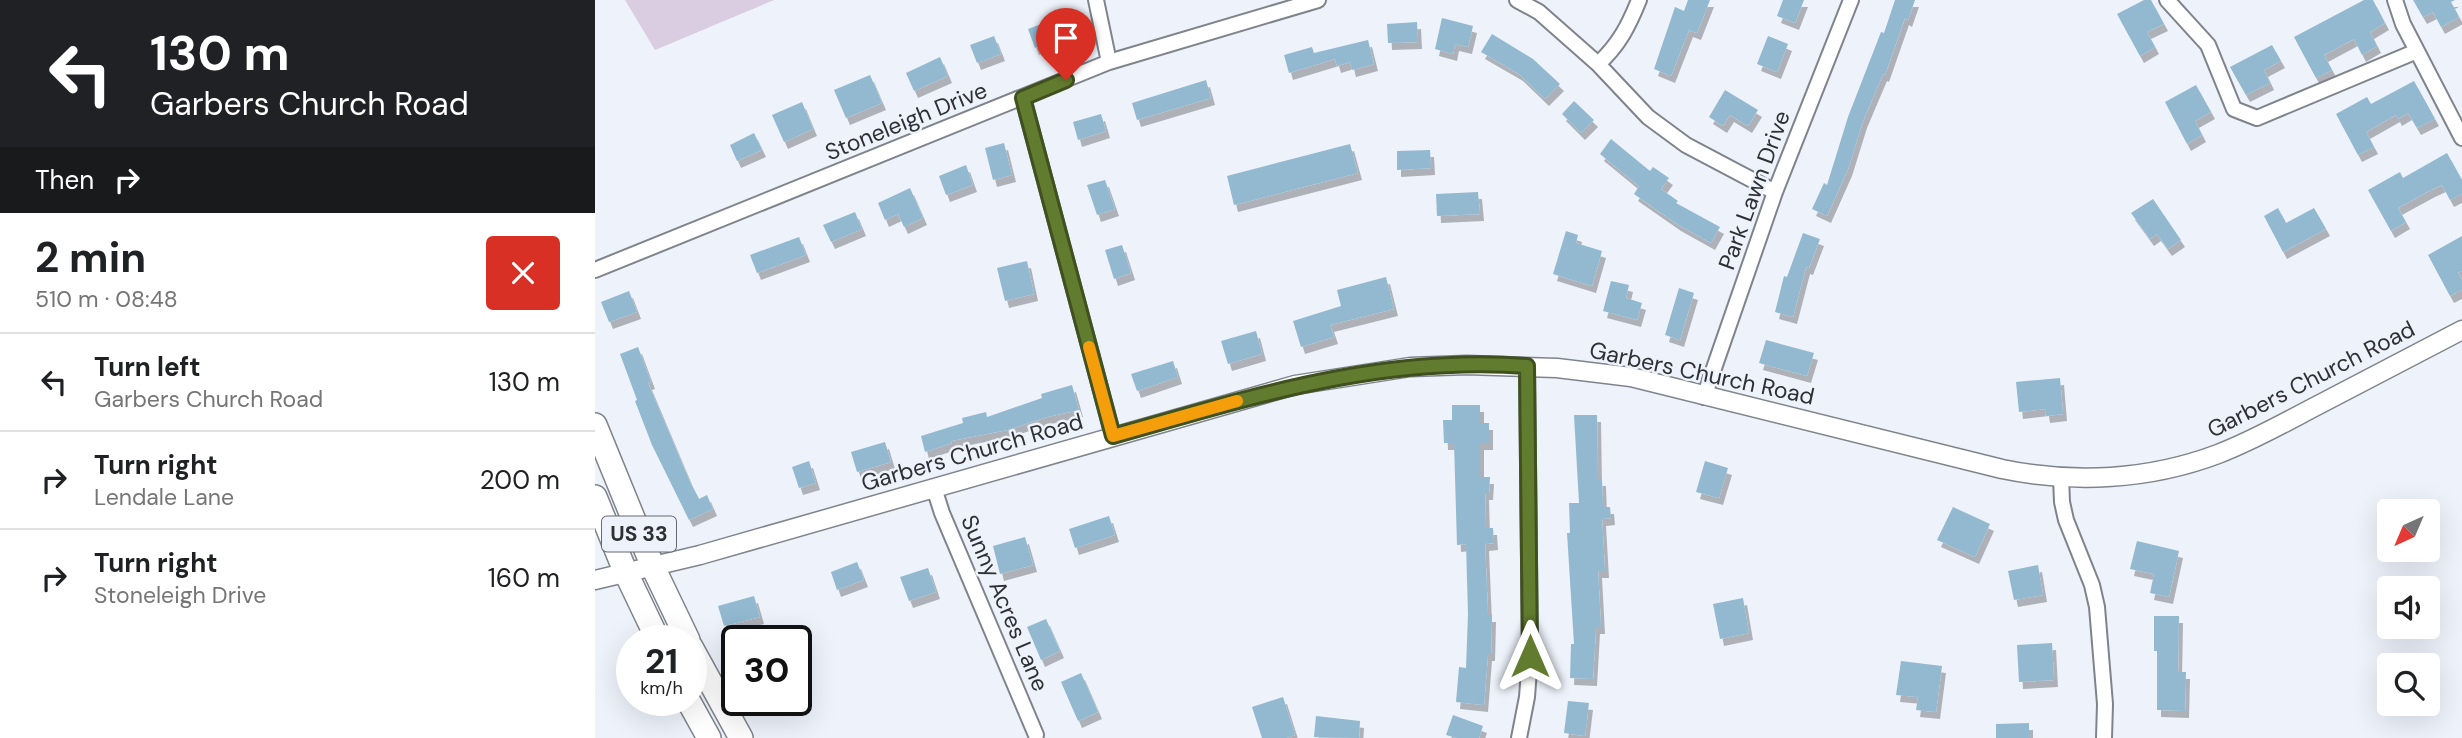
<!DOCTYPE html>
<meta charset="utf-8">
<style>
body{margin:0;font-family:"DM Sans",sans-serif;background:#f2f2f2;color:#202124;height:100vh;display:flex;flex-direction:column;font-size:26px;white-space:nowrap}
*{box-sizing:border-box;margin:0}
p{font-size:23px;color:#757577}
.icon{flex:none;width:38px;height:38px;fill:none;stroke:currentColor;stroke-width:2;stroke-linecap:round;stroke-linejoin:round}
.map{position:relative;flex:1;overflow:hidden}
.panel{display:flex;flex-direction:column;background:#fff;width:595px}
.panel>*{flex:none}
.hud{background:#202124;color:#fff;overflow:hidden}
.needle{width:46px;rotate:224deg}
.controls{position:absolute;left:1782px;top:499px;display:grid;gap:14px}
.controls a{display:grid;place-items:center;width:63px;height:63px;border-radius:7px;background:#fff;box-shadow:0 7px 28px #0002;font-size:35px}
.speed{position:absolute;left:21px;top:625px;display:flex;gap:14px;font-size:35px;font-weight:700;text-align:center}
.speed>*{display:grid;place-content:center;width:91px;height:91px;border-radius:50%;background:#fff;box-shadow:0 7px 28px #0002;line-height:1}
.speed small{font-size:18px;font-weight:400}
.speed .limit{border:4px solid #111;border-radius:10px;background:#fff;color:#111}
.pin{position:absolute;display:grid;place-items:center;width:60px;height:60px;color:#fff;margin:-72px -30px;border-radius:50% 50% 50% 0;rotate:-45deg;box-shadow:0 0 7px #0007}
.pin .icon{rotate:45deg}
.me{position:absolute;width:77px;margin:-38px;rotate:0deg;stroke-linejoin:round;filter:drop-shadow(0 0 5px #0008)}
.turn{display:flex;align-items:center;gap:24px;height:147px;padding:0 35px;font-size:32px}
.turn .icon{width:91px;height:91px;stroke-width:2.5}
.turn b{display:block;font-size:49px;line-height:60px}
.then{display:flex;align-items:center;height:66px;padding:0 35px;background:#0003;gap:14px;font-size:26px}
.round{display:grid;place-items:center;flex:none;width:74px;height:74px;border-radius:7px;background:#f2f2f2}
.headline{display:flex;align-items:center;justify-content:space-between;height:119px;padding:0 35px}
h1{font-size:42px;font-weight:700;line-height:52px}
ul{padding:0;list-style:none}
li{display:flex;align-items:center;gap:21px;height:98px;padding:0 35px;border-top:2px solid #e0e0e0}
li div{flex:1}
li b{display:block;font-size:26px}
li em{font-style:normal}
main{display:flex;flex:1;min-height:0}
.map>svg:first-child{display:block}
.green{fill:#dacce1}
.building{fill:#92b9d0;filter:url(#shadow)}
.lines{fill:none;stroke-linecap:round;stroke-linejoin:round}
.minor-casing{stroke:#7f848c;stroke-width:18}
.tertiary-casing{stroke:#7f848c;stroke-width:21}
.primary-casing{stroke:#7f848c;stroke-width:26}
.minor{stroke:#fff;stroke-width:14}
.tertiary{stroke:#fff;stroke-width:18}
.primary{stroke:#fff;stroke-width:23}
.route-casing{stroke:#40511f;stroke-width:18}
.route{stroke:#627c2f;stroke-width:12}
.slow{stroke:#f59e0b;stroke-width:12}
.labels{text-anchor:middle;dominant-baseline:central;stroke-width:5;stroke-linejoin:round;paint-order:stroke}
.shield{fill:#edf2fb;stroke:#676a6f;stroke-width:2}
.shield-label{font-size:21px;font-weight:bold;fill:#2e3033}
.street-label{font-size:23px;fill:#2e3033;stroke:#edf2fb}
</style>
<main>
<section class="panel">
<div class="hud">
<div class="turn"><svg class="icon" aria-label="left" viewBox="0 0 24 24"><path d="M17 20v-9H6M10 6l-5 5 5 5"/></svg><div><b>130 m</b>Garbers Church Road</div></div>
<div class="then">Then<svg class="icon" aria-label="right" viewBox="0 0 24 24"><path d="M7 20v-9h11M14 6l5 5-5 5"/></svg></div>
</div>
<div class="headline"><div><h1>2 min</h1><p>510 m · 08:48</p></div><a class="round" style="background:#d93025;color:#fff"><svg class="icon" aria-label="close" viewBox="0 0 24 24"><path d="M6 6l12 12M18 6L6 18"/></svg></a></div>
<ul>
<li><svg class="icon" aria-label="left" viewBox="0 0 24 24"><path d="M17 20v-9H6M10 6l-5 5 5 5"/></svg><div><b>Turn left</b><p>Garbers Church Road</p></div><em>130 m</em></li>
<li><svg class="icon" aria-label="right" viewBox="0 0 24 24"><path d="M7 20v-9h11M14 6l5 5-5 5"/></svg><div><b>Turn right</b><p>Lendale Lane</p></div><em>200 m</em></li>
<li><svg class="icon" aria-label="right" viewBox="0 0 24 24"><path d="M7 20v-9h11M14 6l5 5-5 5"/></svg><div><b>Turn right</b><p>Stoneleigh Drive</p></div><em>160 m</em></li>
</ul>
</section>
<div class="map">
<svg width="1867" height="738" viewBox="0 0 1867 738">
<defs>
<filter id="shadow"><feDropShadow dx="4" dy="7" stdDeviation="0" flood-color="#0004"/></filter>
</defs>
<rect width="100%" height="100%" fill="#edf2fb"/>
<path class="green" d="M30,0H179L60,50Z"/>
<path class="building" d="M1093,0H1115L1102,33L1094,30L1076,76L1059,69L1080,7L1089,11Z
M1188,0H1209L1200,23L1182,16Z
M1300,0H1320L1313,20L1310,18L1290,75L1288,74L1268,121L1253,169L1232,216L1217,209L1229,183L1232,185L1253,117L1286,32L1289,33Z
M1549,0H1556L1569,24L1552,32L1560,47L1545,56L1522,14Z
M1769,0H1778L1790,23L1775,32L1782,46L1767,55L1759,39L1729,55L1737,70L1721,78L1699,37Z
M1818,0H1860L1856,2L1864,17L1846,27L1838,12L1828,17Z
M847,18L878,26L873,47L860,44L858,54L840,49Z
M460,19L466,38L440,48L433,29Z
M822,22L823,42L793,43L792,24Z
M897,34L938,59L965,84L950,99L924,74L886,52Z
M399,36L406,54L382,63L375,45Z
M1173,36L1193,44L1182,72L1162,64Z
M773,40L779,64L757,70L755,62L742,66L740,59L694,73L689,55L717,47L719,53Z
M1677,45L1686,61L1669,70L1675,83L1651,95L1635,67Z
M345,57L353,76L319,91L311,73Z
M275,75L287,103L251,118L239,90Z
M611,80L616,98L542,120L537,103Z
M1819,81L1840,119L1822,128L1813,113L1803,119L1801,115L1771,132L1779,147L1763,155L1741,114L1772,97L1776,104Z
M1601,85L1616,112L1600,121L1607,135L1592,144L1570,102Z
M1130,90L1163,110L1153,126L1135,115L1128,126L1114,117Z
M979,101L999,120L986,133L967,114Z
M207,102L218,129L189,142L177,115Z
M506,114L511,131L483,140L478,122Z
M159,133L167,150L142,161L135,145Z
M1016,139L1055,171L1058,167L1074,178L1066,189L1083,201L1081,203L1125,227L1116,243L1082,224L1039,194L1044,186L1005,154Z
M409,143L417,175L398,180L390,148Z
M755,144L763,173L639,205L632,176Z
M835,150L836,168L802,170V151Z
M1852,153L1867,180V194L1855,200L1847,185L1836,190L1803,208L1811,222L1796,231L1773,190L1805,172L1808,178Z
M371,165L378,185L351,195L344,176Z
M510,180L520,209L502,215L492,185Z
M315,188L328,218L309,227L303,214L290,220L283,203Z
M883,192L885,214L842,216L841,194Z
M1558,199L1586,240L1573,249L1562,234L1555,239L1536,213Z
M1683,208L1691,223L1719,208L1731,229L1688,252L1669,216Z
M260,212L267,229L236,242L228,225Z
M971,231L983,235L981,243L1007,251L997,286L958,274Z
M1208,233L1225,239L1214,268L1211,267L1198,317L1180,312L1189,276L1192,277Z
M1867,236V271L1863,273L1867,280V290L1855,296L1833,255Z
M204,237L211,255L162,273L155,255Z
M527,245L536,273L519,279L510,250Z
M432,261L439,294L410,301L402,268Z
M791,277L799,309L735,325L739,337L706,347L698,321L746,306L742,290Z
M1016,281L1034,285L1031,298L1047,303L1042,320L1008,311Z
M1084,288L1099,293L1085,340L1070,335Z
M34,291L42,312L14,322L6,302Z
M661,331L667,354L633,364L626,341Z
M1171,340L1219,353L1212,376L1164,363Z
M43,347L56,382L53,383L94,480L104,499L112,495L118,509L94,520L57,445L40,401L42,400L25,354Z
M578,361L583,377L542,391L536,374Z
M1465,378L1468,414L1451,416L1450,409L1424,412L1421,382Z
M477,385L484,410L452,417L412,430L356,441L357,443L330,452L326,436L368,423L367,418L391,412L392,417L447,398L446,394Z
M857,405H885V423H894V443H885V477H895L894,493H890L891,528H898L899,543L890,544L893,615H897L896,654H893L889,705L861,702L864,667L871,668L873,614L871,544L862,545L859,443H849L848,420H857Z
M979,415H1002L1003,479H1007L1008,507H1015L1016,518L1007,519L1010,571H1003L1006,627H1001L998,679L975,678L976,644H979L972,533H975L974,503H984Z
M290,442L296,462L262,472L256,452Z
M214,461L221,483L204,488L197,467Z
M1110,461L1133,468L1124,498L1101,492Z
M1358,507L1395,524L1380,557L1342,540Z
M514,516L520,535L480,548L474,529Z
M430,537L438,565L405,574L398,546Z
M1542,541L1584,551L1574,597L1555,593L1559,574L1535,569Z
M262,562L269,580L242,590L236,572Z
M1443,565L1448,595L1419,600L1413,571Z
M333,568L341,592L314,601L305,577Z
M159,596L165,617L129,626L123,606Z
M1148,598L1154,633L1125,639L1118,604Z
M1559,616H1584L1583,672H1591L1590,711L1562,710V651H1559Z
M451,619L465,651L446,660L432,627Z
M1457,643L1459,680L1424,682L1422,645Z
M1306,661L1347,666L1341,712L1321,710L1323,697L1301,695Z
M486,673L503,712L483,721L466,682Z
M688,697L700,735L691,738H667L657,707Z
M973,701L994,703L990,736L969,733Z
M858,715L888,726L884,738H862L851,735Z
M721,716L765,721L764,738L719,737Z
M1434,723V738H1401V724Z"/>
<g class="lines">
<g class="minor-casing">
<path id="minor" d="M501,0L514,62
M922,0L944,12L1003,64L1053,117L1091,145L1180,192
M1572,0L1613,45L1639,109L1662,118L1822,51
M1800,0L1808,24L1867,138
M1003,64C1024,45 1034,25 1044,0
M428,98L518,436
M0,270L514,62L723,0
M1109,397L1180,192L1256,0
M1466,477L1467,502L1471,520L1497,585L1502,607L1510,704L1509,738
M339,488L347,513L441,735
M924,738L932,697L935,656L932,366"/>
</g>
<g class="tertiary-casing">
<path id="tertiary" d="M0,580L105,555L700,385L815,367L872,365L962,368L1036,377L1407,469C1479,484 1554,480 1623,454C1660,440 1694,420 1729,402C1775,378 1821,354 1867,330"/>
</g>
<g class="primary-casing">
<path id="primary" d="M0,425L58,567L93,640
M0,497L30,571L63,640
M96,647L146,738
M93,700L114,738"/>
</g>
<use href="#minor" class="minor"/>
<use href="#tertiary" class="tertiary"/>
<use href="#primary" class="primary"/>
</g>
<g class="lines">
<g class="route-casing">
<path id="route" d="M471,80L428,98L518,436C657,397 785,355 932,366L935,656"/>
</g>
<use href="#route" class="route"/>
<path class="slow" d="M494,347L518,436L642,401"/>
</g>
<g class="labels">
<rect class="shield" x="7" y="516.5" width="74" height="35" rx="5"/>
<g class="shield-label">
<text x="44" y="534">US 33</text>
</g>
<g class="street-label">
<text transform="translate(311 121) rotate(-22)">Stoneleigh Drive</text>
<text transform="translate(1159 190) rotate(-70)">Park Lawn Drive</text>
<text transform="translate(1107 373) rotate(12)">Garbers Church Road</text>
<text transform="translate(1716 379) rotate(-27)">Garbers Church Road</text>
<text transform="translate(377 452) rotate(-16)">Garbers Church Road</text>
<text transform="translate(410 603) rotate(67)">Sunny Acres Lane</text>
</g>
</g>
</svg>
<div class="controls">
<a><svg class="needle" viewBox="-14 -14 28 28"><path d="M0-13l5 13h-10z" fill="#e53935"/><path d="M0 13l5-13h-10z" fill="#757577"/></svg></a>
<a><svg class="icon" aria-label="sound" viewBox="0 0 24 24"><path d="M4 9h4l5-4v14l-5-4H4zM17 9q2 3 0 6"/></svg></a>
<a><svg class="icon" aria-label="search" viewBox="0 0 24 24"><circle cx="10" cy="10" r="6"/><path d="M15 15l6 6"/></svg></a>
</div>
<div class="speed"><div>21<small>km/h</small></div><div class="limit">30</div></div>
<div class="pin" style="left:471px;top:80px;background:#d93025"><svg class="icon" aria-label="arrive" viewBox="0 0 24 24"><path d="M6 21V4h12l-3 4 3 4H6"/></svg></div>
<svg class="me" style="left:935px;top:656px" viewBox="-20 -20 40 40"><path d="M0-17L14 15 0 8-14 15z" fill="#627c2f" stroke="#fff" stroke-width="4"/></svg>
</div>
</main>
